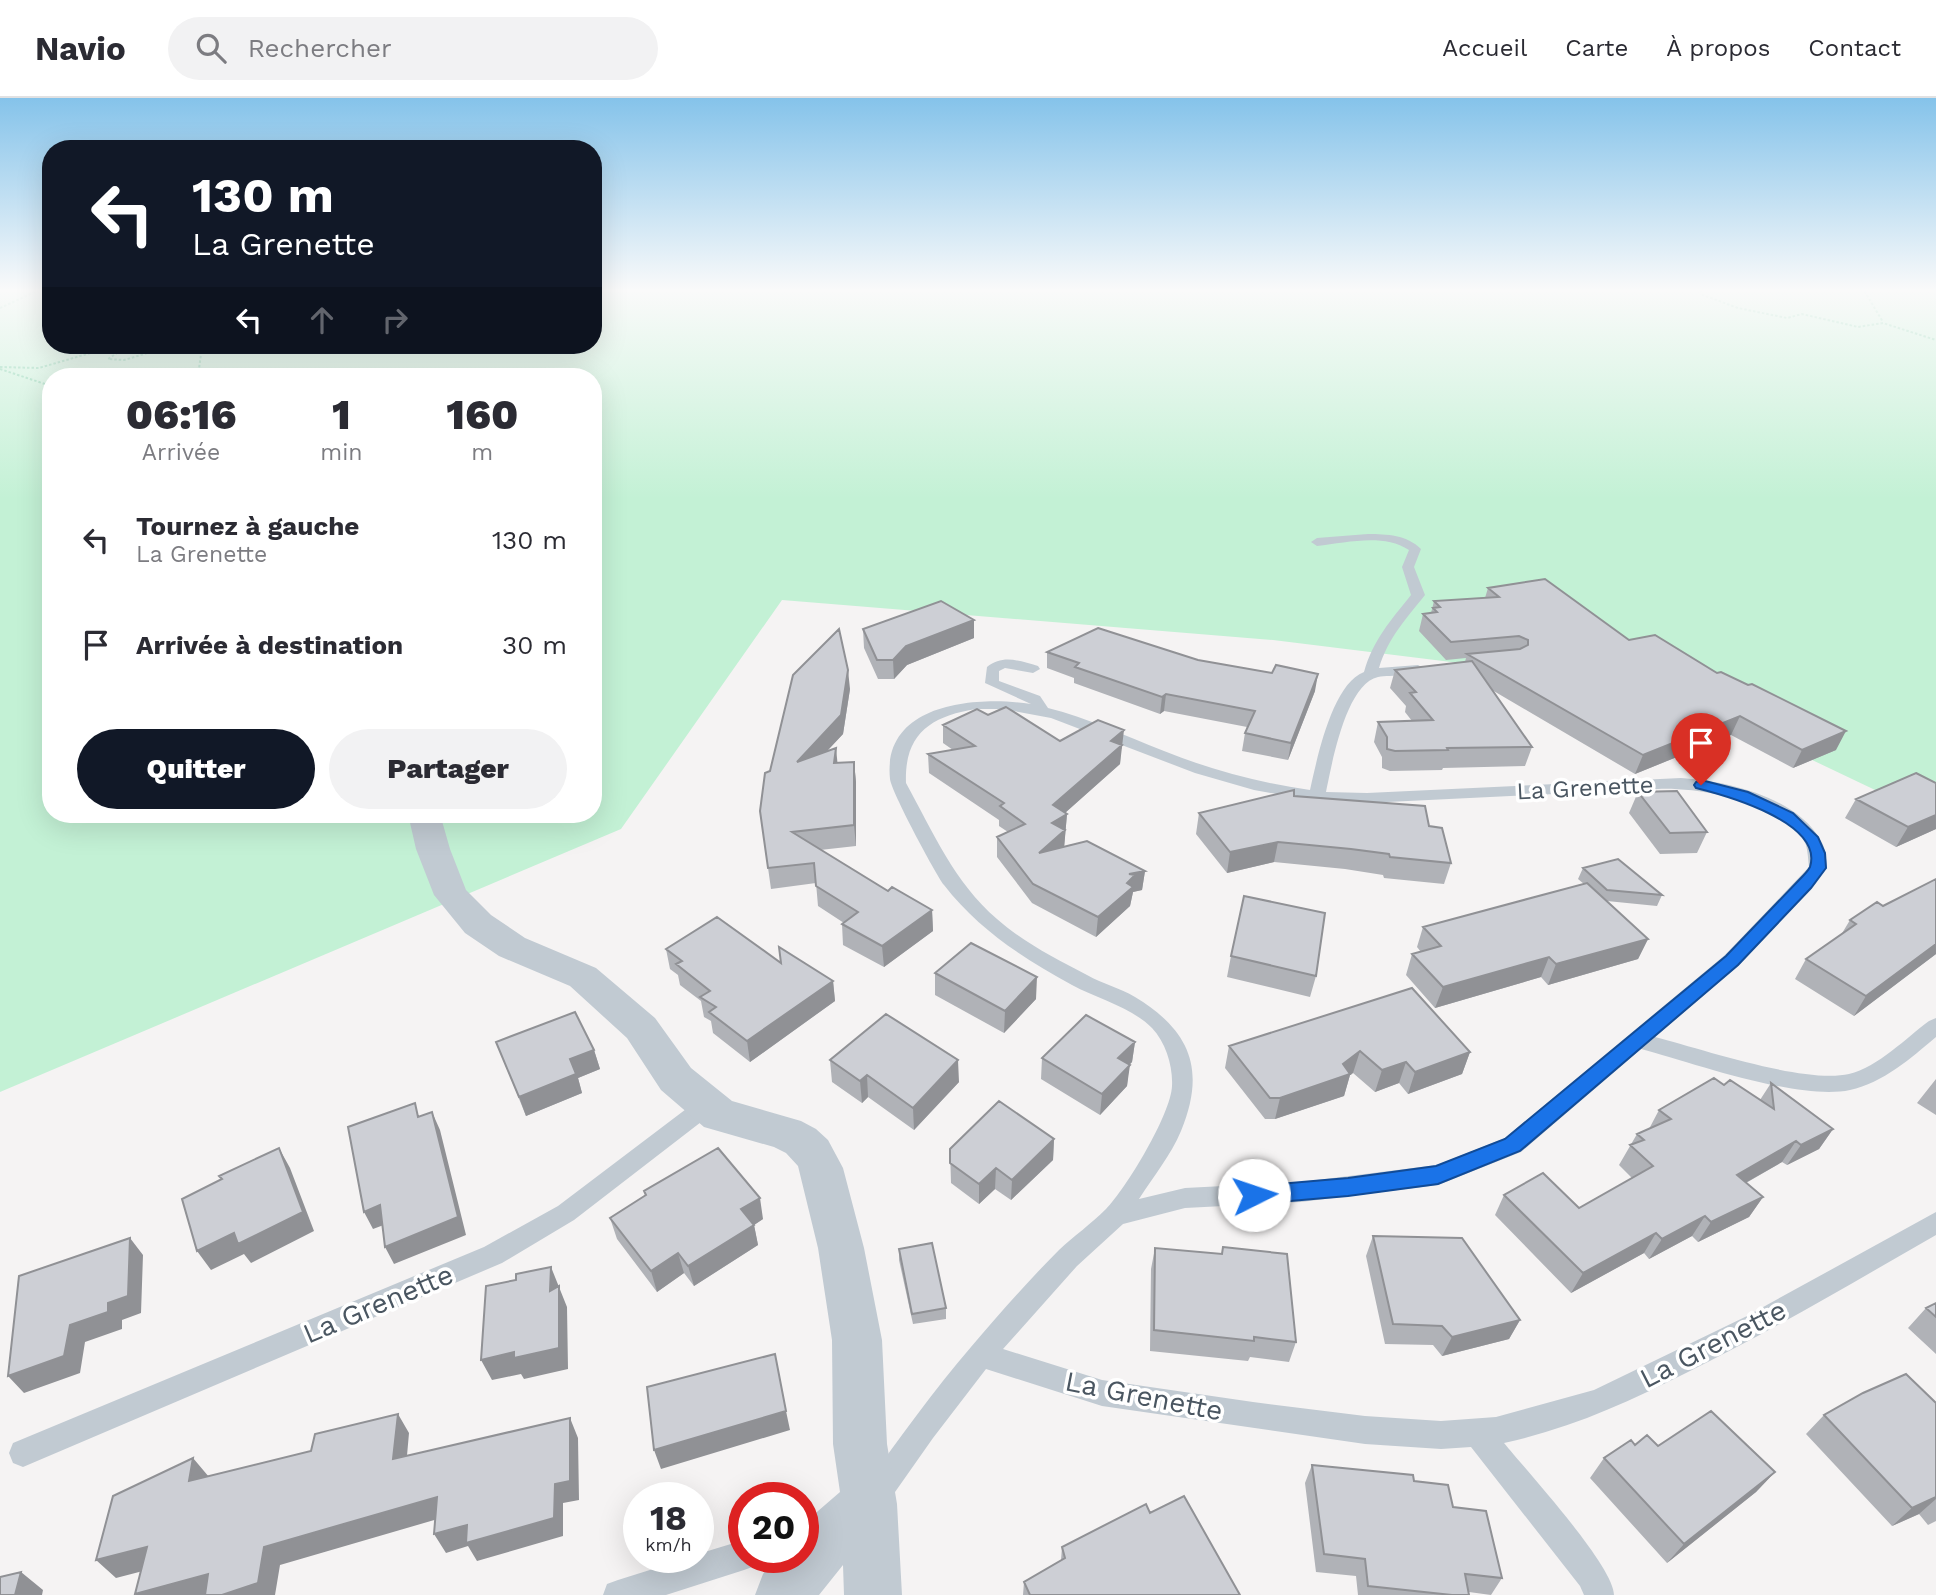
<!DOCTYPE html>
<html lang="fr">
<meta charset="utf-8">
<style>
body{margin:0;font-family:"Work Sans",sans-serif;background:#f2f2f3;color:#2b2b33;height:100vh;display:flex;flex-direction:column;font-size:26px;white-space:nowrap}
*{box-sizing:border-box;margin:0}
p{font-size:23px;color:#7c7c81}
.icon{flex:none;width:38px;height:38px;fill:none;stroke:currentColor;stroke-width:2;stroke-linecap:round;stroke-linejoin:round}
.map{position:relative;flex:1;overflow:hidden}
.side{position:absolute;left:42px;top:270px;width:560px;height:455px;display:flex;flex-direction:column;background:#fff;border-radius:28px;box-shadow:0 7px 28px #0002}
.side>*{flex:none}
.top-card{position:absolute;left:42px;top:42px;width:560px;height:214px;border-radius:28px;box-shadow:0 7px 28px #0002;background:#111827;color:#fff;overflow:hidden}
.speed{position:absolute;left:623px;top:1384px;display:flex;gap:14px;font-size:35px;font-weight:700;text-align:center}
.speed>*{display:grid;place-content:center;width:91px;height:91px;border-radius:50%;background:#fff;box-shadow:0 7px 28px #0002;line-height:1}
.speed small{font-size:18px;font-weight:400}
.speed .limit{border:10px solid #d22;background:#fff;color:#111}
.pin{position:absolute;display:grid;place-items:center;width:60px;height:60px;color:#fff;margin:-72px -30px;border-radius:50% 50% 50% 0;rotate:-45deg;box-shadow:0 0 7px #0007}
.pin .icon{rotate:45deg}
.me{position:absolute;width:77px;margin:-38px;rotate:86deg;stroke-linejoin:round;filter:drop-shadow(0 0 5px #0008)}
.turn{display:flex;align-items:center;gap:24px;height:147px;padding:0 35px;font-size:32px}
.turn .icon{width:91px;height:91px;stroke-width:2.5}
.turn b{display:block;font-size:49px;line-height:60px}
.lanes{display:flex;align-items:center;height:66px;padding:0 35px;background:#0003;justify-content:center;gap:35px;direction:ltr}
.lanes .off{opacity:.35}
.eta{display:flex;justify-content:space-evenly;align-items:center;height:119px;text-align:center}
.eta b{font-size:42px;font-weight:800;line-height:49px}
.primary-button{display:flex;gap:14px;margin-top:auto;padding:14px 35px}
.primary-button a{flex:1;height:80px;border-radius:42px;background:#111827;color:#fff;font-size:28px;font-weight:800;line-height:80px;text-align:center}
.primary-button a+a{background:#f2f2f3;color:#2b2b33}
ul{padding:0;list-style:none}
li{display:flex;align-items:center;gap:21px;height:105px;padding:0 35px}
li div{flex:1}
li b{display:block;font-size:26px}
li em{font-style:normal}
header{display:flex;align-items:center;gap:42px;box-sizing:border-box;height:98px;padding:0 35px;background:#fff;border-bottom:2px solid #e1e1e2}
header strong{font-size:33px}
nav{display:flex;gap:38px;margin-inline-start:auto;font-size:24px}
.search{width:490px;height:63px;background:#f2f2f3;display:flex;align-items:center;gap:18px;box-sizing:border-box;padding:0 24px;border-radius:38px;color:#7c7c81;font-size:26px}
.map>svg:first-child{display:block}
.green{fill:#c3f1d5;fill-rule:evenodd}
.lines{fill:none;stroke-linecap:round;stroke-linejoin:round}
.path{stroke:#7ad0a6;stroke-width:2;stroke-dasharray:2.5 2;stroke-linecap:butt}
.service{fill:#c1cad2;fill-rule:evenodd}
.minor{fill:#c1cad2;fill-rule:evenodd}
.wall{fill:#b0b2b7}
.shaded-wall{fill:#909195}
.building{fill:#cdcfd5;stroke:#909195;stroke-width:2}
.route{fill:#1a73e8;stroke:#114b97;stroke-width:2}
.labels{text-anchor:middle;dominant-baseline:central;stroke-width:7;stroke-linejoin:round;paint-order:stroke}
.street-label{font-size:24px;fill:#4a5661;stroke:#fff}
.near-street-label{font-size:28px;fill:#4a5661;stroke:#fff}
</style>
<header>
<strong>Navio</strong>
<div class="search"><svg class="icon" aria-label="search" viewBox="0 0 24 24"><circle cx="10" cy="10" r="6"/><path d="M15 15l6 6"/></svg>Rechercher</div>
<nav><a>Accueil</a><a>Carte</a><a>À propos</a><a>Contact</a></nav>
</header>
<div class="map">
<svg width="1936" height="1497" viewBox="0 0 1936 1497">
<rect width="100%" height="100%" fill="#f5f3f3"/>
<path class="green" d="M0,192H51V247H593V192H1936V721L1661,590L1273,542L782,502L621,731L0,994ZM51,278H593V716H51Z"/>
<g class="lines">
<path class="path" d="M1700,192L1703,197L1738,210L1787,220L1802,216L1858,229L1883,225L1936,242
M1860,192L1865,194L1883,224
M0,210L39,192
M129,247L108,261L124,262L175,247
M198,247L202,249L198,278
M0,269L39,270L118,247
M0,271L51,288"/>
<path class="service" d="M1368,436C1387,436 1407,437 1421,451L1414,469L1425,497C1406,521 1388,540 1379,570L1418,567L1425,571C1415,581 1392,576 1378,579C1346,586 1332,665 1326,694L1367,695L1681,680C1727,683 1797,699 1821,743C1826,751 1826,761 1827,770L1739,867L1655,939C1702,951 1804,986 1849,976C1878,969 1906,940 1929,923L1936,920V939C1911,960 1883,985 1850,992C1799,1003 1693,965 1641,951L1521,1054L1438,1087L1301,1104L1185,1110L1123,1126L1077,1168L1003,1251L1102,1282L1253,1304L1365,1318L1441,1323L1496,1319L1594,1292L1745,1219L1936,1114V1137C1854,1184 1773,1232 1688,1274C1626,1305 1572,1330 1504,1345C1526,1372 1614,1468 1614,1497H1584L1580,1488L1471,1349L1441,1351L1365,1346L1102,1308L986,1271L933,1340L888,1404L878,1408L868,1404L864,1394L868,1384C901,1338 934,1292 971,1249C999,1216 1028,1183 1059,1152C1074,1138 1091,1126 1106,1111C1126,1091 1171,1016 1172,988C1173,968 1166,945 1152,930C1131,909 1098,901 1072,887C1024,861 978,831 944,787C935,775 891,693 890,681C882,604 978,598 1031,606L985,585L987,569C1003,556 1020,563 1038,568L1040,571L1033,575L1005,570L999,573V583L1040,598L1048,610C1088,620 1125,638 1164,653C1211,672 1260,685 1310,692C1317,661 1332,586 1364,574C1373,542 1391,522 1411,497L1402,469L1409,452C1382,435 1347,445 1317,448L1311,444L1317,440ZM976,611H1003L1051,620L1195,675L1254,692L1317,703L1367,705L1658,691C1698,689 1788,704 1806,747C1808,754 1808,762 1809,769L1725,857L1505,1040L1437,1067L1301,1084L1185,1090L1139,1101C1153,1079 1171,1057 1181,1033C1206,972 1191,933 1135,899C1120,890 1103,886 1087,877C1056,861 1023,844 997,821C954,784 933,734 906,685C904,636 931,618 976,611Z
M706,999L714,1002L717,1008L714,1014L574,1122L502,1165L23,1369L13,1365L9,1355L13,1345L484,1149L558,1108L698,1002Z
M744,1442V1460H758L755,1468L744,1472L666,1497H603L607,1486L618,1482L688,1460H698V1456Z"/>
<path class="minor" d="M408,716H440L450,751L466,792L491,817L525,840L596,870L655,920L691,970L732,1003L801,1023L816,1031L828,1042L843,1070L864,1150L882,1242L887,1346L897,1406L902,1497H844L843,1467L819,1497H755L763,1476L776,1460H803V1426L840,1394L833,1346L832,1242L818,1150L798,1068L786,1055L774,1049L704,1029L661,992L627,940L570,888L499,858L465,835L434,797L416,751Z"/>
</g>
<path class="wall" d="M1488,490L1629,542L1836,652L1793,670L1731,637L1635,676L1492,592L1532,649L1525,668L1443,670L1442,672L1390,673L1382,670V659L1374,644L1378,624L1412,623L1405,614L1406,608L1390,590L1395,572L1465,564L1466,560L1446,562L1419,533L1423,516L1431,515L1434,503L1485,500Z
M863,531L974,540L907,567L894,581H878L864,550Z
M1047,554L1198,562L1315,593L1288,662L1242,653L1245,635L1247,629L1164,613L1160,616L1074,585V580L1047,570Z
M850,591L843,636L827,653L837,665L854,664L856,684V748L820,752L888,793L932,812L933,833L884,869L843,847L842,826L844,825L818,808L816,785L771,791L760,713L770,673Z
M988,617L1060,643L1122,650L1121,651L1120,666L1065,715L1067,716L1064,749L1145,773L1142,792L1133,794L1130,808L1096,839L1032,805L997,759V739L1008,734L999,728V722L929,675L928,656L953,652L943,645V627Z
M1936,685V731L1896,749L1845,720L1856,701Z
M1638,694L1707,734L1697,755L1660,756L1629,715Z
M1294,698L1429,728L1451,765L1444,786L1384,780L1383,777L1345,771L1274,764L1227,775L1196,736L1199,715Z
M1583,770L1662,797L1657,808L1607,803L1648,841L1638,861L1548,887L1541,879L1435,910L1406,877L1412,856L1421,854L1417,849L1423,829L1584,786L1578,781Z
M1936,781V856L1854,918L1795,881L1806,861L1841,837L1850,822L1883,808Z
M666,851L781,865L833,883L835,903L750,964L713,935L711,923L704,919L701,903L680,887L678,877L670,871Z
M1231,858L1316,878L1310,899L1227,879Z
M935,875L1036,901L1004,935L935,897Z
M496,944L594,952L600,971L578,980L582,995L526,1018Z
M1135,944L1132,964L1129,967L1127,988L1100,1017L1041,981L1042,960Z
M1229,948L1470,954L1462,976L1408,996L1399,985L1375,994L1353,975L1350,977L1344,998L1275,1021H1265L1225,970Z
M830,962L959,984L914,1032L868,999L862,1005L832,984Z
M1936,981V1017L1917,1005Z
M1771,985L1833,1031L1819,1051L1787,1067L1782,1064L1746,1085L1763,1099L1749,1119L1698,1144L1692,1138L1649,1161L1644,1155L1571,1195L1495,1117L1504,1097L1579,1110L1632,1080L1619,1067L1637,1036L1649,1031L1659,1012L1724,987L1760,1002Z
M1054,1041L1053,1062L1011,1102L995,1091L979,1106L951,1085L950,1051Z
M644,1093L763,1121L754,1127L758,1147L694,1188L684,1175L657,1194L617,1141L610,1120L645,1098Z
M1373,1138L1520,1222L1509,1241L1442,1258L1433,1247L1385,1246L1366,1158Z
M1155,1150L1296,1244L1289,1264L1250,1259L1248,1263L1150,1253L1151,1171Z
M899,1151L946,1210V1221L913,1226L899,1162Z
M1936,1205V1256L1908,1230L1926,1210Z
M1936,1305V1423L1928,1427L1919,1416L1892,1428L1806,1336L1824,1317Z
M1635,1347L1658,1348L1775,1374L1756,1394L1667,1465L1590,1380L1604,1360Z
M1312,1367L1414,1383L1502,1480L1491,1497L1469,1494V1497H1358L1356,1478L1316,1474L1305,1385Z
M1150,1415L1240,1497H1023L1024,1484L1061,1462L1062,1449Z"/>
<path class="shaded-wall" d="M974,522V540L907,567L894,581L893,562L906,548Z
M848,572L850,591L843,636L799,683L797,664Z
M1318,576L1315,593L1288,662L1291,645Z
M1166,596L1164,613L1160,616L1162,599Z
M1740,618L1731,637L1635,676L1643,657Z
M1124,632L1120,666L1057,722L1067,716L1064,751L1039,755L1053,707L1111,643Z
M1846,633L1836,652L1793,670L1802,652Z
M836,650L838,670L834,665Z
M854,664L856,684V748L854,727Z
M1936,717V731L1896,749L1908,729Z
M1278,744L1274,764L1227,775L1230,754Z
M1145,773L1142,792L1133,794L1130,808L1096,839L1098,819L1129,776Z
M932,812L933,833L884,869L882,848Z
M1648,841L1638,861L1548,887L1556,866Z
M1936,846V856L1854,918L1866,898Z
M1549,859L1541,879L1435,910L1443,889Z
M1037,879L1036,901L1004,935L1005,913Z
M833,883L835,903L750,964L747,943Z
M1135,944L1132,964L1116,981L1118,960Z
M594,952L600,971L578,980L582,995L526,1018L519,999L570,961Z
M1360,953L1353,975L1350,977L1344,998L1275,1021L1280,1000L1343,966Z
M1470,954L1462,976L1408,996L1415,974Z
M958,962L959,984L914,1032L913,1010Z
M1406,964L1399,985L1375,994L1382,972Z
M1130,967L1127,988L1100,1017L1102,996Z
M867,977L868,999L862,1005L860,983Z
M432,1014L440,1032L466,1137L394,1166L385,1149Z
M1833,1031L1819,1051L1787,1067L1801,1047Z
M1054,1041L1053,1062L1011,1102L1012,1082Z
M1796,1043L1782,1064L1724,1097L1737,1077Z
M279,1050L290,1070L314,1133L251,1165L244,1156L211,1172L197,1153Z
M996,1070L995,1091L979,1106V1086Z
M1763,1099L1749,1119L1698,1144L1711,1124Z
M760,1100L763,1121L754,1127L758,1147L694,1188L688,1168L741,1111Z
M380,1107L389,1125L373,1131L364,1114Z
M1705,1118L1692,1138L1649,1161L1662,1141Z
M1656,1135L1644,1155L1571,1195L1583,1175Z
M130,1140L143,1157L141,1215L122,1222V1231L85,1244L80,1275L24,1295L8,1278L70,1227L108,1205Z
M678,1155L684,1175L657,1194L651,1173Z
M551,1169L567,1209L568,1271L524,1281L521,1276L492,1282L481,1262L550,1193Z
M1520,1222L1509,1241L1442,1258L1452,1239Z
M786,1313L790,1332L661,1371L654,1352Z
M398,1316L409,1335L405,1380L393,1361Z
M570,1320L578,1340L579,1402L563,1405V1438L477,1463L468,1448L446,1455L434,1436L555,1386Z
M193,1360L209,1379L189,1383Z
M1775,1374L1756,1394L1667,1465L1684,1446Z
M437,1399L448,1418L280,1467L275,1497H222L264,1449Z
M1936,1399V1401L1919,1416L1892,1428L1912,1410Z
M147,1449L166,1467L116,1480L96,1462Z
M21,1474L43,1492L42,1497H15Z
M208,1476L214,1497H136L135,1496Z"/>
<path class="building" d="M1545,481L1629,542L1655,537L1717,575L1721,574L1748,587L1752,586L1846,633L1802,652L1740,618L1643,657L1467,556L1520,551L1528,547V542L1519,538L1451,544L1423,516L1437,514L1433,510L1440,509L1434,503L1499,499L1488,490Z
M941,503L974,522L906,548L893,562H877L863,531Z
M1098,530L1198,562L1272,575L1276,567L1318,576L1291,645L1245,635L1255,613L1166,596L1162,599L1075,569L1079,565L1047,554Z
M839,531L848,572L841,617L797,664L836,650L834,665L854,664V727L792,734L888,793L892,789L932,812L882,848L842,826L858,814L816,788L814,765L768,770L760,713L765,675L770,673L793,577Z
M1472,563L1532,649L1447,650L1448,652L1395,653L1387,651V639L1378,624L1433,622L1410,595L1416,594L1395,572Z
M1006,609L1060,643L1098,622L1124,632L1111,643L1122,647L1053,707L1067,716L1052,725L1065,732L1039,755L1087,743L1145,773L1129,776L1135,777L1127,785L1133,789L1098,819L1033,786L997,739L1025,726L1000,708L1004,705L928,656L975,648L943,627L977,611L988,617Z
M1916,675L1936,685V717L1908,729L1856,701Z
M1294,692V698L1425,708L1429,728L1442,730L1451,765L1390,759L1389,756L1351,751L1278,744L1230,754L1199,715Z
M1677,693L1707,734L1670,735L1638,694Z
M1618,761L1662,797L1607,792L1583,770Z
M1936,781V846L1866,898L1806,861L1856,826L1850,822L1877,804L1883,808Z
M1587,785L1648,841L1556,866L1549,859L1443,889L1412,856L1441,848L1423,829Z
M1244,798L1325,815L1316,878L1231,858Z
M717,819L781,865L779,849L833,883L747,943L709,914L716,909L700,899L710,893L676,866L682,863L666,851Z
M971,845L1037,879L1005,913L935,875Z
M1412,890L1470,954L1415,974L1406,964L1382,972L1360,953L1343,966L1350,976L1280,1000H1270L1229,948Z
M575,914L594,952L570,961L576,976L519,999L496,944Z
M886,916L958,962L913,1010L867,977L860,983L830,962Z
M1086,917L1135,944L1118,960L1130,967L1102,996L1042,960Z
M1714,980L1724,987L1730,982L1774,1011L1771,985L1833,1031L1801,1047L1796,1043L1737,1077L1763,1099L1711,1124L1705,1118L1662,1141L1656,1135L1583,1175L1504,1097L1543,1075L1579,1110L1653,1068L1630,1047L1644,1042L1637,1036L1671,1021L1659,1012Z
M999,1003L1054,1041L1012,1082L996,1070L979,1086L950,1065V1051Z
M415,1005L418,1019L432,1014L458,1119L385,1149L380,1107L364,1114L348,1029Z
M279,1050L303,1114L238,1146L234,1135L197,1153L182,1101L222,1081L219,1078Z
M718,1050L760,1100L741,1111L754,1127L688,1168L678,1155L651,1173L610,1120L646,1097L644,1093Z
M1373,1138L1462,1140L1520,1222L1452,1239L1442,1228L1393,1226Z
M130,1140L128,1198L108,1205V1214L70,1227L64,1258L8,1278L19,1178Z
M932,1145L946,1210L912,1216L899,1151Z
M1223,1149L1287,1156L1296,1244L1254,1239V1243L1154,1232L1155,1150L1222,1156Z
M551,1169L550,1193L559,1188V1250L514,1260V1254L481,1262L486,1188L516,1182V1176Z
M1936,1205V1219L1926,1210Z
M775,1256L786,1313L654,1352L647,1289Z
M1906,1276L1936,1305V1399L1912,1410L1824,1317L1863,1295Z
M1711,1313L1775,1374L1684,1446L1604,1360L1631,1342L1635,1347L1647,1337L1658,1348Z
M398,1316L393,1361L570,1320V1383L555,1386L554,1420L466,1445L467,1427L434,1436L437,1399L264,1449L258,1485L222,1497H205L208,1476L135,1496L147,1449L96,1462L113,1398L193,1360L189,1383L311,1353L315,1336Z
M1312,1367L1413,1377L1414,1383L1448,1387L1453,1409L1486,1413L1502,1480L1465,1476L1469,1497H1452L1368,1488L1365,1461L1324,1456Z
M1184,1398L1240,1497H1030L1024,1484L1065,1460L1062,1449L1146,1406L1150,1415Z
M21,1474L15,1497H0V1479Z"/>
<linearGradient id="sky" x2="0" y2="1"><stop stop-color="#85c3ea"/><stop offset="0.48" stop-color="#fafafa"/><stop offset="1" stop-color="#fafafa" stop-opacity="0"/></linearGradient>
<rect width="1936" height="401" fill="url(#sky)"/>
<path class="route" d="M1701,682L1748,694L1793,715L1818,739L1825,755L1826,770L1811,790L1738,867L1520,1053L1438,1086L1348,1098L1254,1106L1247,1104L1244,1097L1247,1091L1254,1088L1348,1080L1436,1068L1505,1041L1726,858L1799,782C1802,779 1808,773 1810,769C1824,724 1724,697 1696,690L1694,687L1696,684Z"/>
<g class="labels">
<g class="street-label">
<text transform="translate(1585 690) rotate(-3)">La Grenette</text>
</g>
<g class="near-street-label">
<text transform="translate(378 1206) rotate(-23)">La Grenette</text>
<text transform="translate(1713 1246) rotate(-27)">La Grenette</text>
<text transform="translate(1144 1298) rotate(11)">La Grenette</text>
</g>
</g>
</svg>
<div class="speed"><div>18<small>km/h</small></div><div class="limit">20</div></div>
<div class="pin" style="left:1701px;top:687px;background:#d93025"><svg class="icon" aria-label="arrive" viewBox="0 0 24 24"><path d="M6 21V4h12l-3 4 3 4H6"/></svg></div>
<svg class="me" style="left:1254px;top:1097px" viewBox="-20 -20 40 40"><circle r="19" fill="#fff"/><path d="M0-13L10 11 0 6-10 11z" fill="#1a73e8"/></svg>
<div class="top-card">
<div class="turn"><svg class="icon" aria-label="left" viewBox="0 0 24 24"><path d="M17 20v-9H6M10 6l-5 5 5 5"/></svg><div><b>130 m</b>La Grenette</div></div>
<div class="lanes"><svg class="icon" aria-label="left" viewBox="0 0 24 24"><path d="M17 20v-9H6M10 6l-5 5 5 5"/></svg><svg class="icon off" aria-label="ahead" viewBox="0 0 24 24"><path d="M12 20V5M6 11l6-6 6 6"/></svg><svg class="icon off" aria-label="right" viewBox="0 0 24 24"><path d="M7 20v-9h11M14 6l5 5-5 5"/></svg></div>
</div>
<section class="side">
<div class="eta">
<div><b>06:16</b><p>Arrivée</p></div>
<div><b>1</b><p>min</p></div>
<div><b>160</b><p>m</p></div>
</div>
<ul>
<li><svg class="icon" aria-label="left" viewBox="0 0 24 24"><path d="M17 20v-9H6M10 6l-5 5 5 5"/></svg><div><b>Tournez à gauche</b><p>La Grenette</p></div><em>130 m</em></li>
<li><svg class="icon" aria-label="arrive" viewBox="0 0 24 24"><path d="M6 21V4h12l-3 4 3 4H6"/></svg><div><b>Arrivée à destination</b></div><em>30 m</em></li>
</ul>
<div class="primary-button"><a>Quitter</a><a>Partager</a></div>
</section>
</div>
